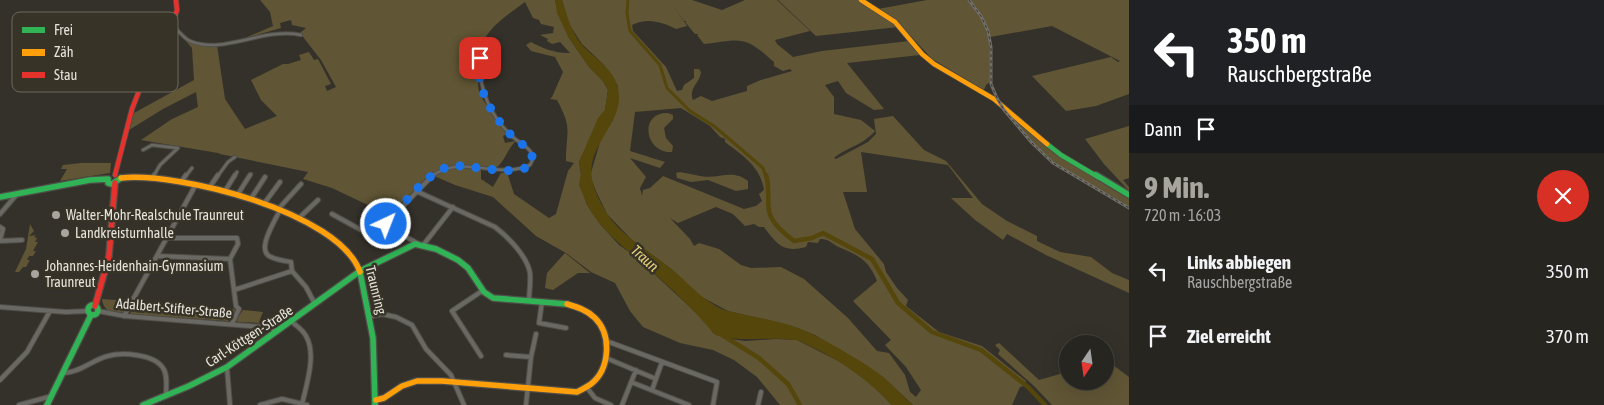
<!DOCTYPE html>
<html lang="de">
<meta charset="utf-8">
<style>
body{margin:0;font-family:"Asap Condensed",sans-serif;background:#2f2d29;color:#f1f3f6;height:100vh;display:flex;flex-direction:column;font-size:19px;white-space:nowrap}
*{box-sizing:border-box;margin:0}
p{font-size:16px;color:#a4a5a5}
.icon{flex:none;width:28px;height:28px;fill:none;stroke:currentColor;stroke-width:2;stroke-linecap:round;stroke-linejoin:round}
.map{position:relative;flex:1;overflow:hidden}
.side{display:flex;flex-direction:column;background:#272520;width:475px}
.side>*{flex:none}
.guide{background:#202124;color:#fff;overflow:hidden}
.needle{width:32px;rotate:193deg}
.tools{position:absolute;left:1059px;top:335px;display:grid;gap:10px}
.tools a{display:grid;place-items:center;width:55px;height:55px;border-radius:50%;background:#272520;box-shadow:0 5px 20px #0002,0 0 0 1px #43423e;font-size:25px}
.pin{position:absolute;display:grid;place-items:center;width:42px;height:42px;color:#fff;margin:-21px;border-radius:10px;box-shadow:0 2px 8px #0006}
.me{position:absolute;width:55px;margin:-28px;rotate:43deg;stroke-linejoin:round;filter:drop-shadow(0 0 4px #0008)}
.turn{display:flex;align-items:center;gap:18px;height:105px;padding:0 15px;font-size:22px}
.turn .icon{width:65px;height:65px;stroke-width:2.5}
.turn b{display:block;font-size:35px;line-height:42px}
.then{display:flex;align-items:center;height:48px;padding:0 15px;background:#0003;gap:10px;font-size:19px}
.round{display:grid;place-items:center;flex:none;width:52px;height:52px;border-radius:26px;background:#2f2d29}
.headline{display:flex;align-items:center;justify-content:space-between;height:85px;padding:0 15px}
h1{font-size:30px;font-weight:700;line-height:38px;color:#a8a59e}
ul{padding:0;list-style:none}
li{display:flex;align-items:center;gap:15px;height:65px;padding:0 15px}
li div{flex:1}
li b{display:block;font-size:19px}
li em{font-style:normal}
main{display:flex;flex:1;min-height:0}
.map>svg:first-child{display:block}
.green{fill:#605635;fill-rule:evenodd}
.water{fill:#55460c}
.lines{fill:none;stroke-linecap:round;stroke-linejoin:round}
.canal-far1{stroke:#55460c;stroke-width:3}
.canal{stroke:#55460c;stroke-width:4.5}
.street-far1-casing{stroke:#4f4d48;stroke-width:4.5}
.street-casing{stroke:#4f4d48;stroke-width:6}
.fast-far1-casing{stroke:#4f4d48;stroke-width:6}
.fast-casing{stroke:#4f4d48;stroke-width:8}
.slow-far1-casing{stroke:#4f4d48;stroke-width:6}
.slow-casing{stroke:#4f4d48;stroke-width:8}
.jam-far1-casing{stroke:#4f4d48;stroke-width:6}
.jam-casing{stroke:#4f4d48;stroke-width:8}
.street-far1{stroke:#6a6862;stroke-width:2.5}
.street{stroke:#6a6862;stroke-width:4}
.fast-far1{stroke:#30b455;stroke-width:4.5}
.fast{stroke:#30b455;stroke-width:5.5}
.slow-far1{stroke:#ff9f0a;stroke-width:4.5}
.slow{stroke:#ff9f0a;stroke-width:5.5}
.jam-far1{stroke:#e5322d;stroke-width:4.5}
.jam{stroke:#e5322d;stroke-width:5.5}
.rail-casing{stroke:#716f6b;stroke-width:3}
.rail{stroke:#373327;stroke-width:1;stroke-dasharray:3;stroke-linecap:butt}
.route{stroke:#1a73e8;stroke-width:9;stroke-dasharray:0 16.2}
.poi-dot{fill:#a8a59e;stroke:#373327;stroke-width:2}
.labels{text-anchor:middle;dominant-baseline:central;stroke-width:5;stroke-linejoin:round;paint-order:stroke}
.poi-label{font-size:14px;fill:#e6e4dc;stroke:#373327;text-anchor:start}
.street-label{font-size:14px;fill:#e6e4dc;stroke:#373327}
.water-label{font-size:15px;font-style:italic;fill:#e8cf7a;stroke:#373327}
.key{fill:#373327;stroke:#6c685d;stroke-width:1}
.key-label{font-size:14px;fill:#e6e4dc}
</style>
<main>
<div class="map">
<svg width="1129" height="405" viewBox="0 0 1129 405">
<rect width="100%" height="100%" fill="#34312a"/>
<path class="green" d="M260,0H555L559,16L569,38L589,67L603,81L608,90L605,110L579,162L586,203L600,224L619,245L636,257L692,309L709,326L713,333L724,338L745,341L776,339L797,340L844,364L870,383L892,405H780L757,377L734,360L713,350L680,343L643,327L630,311L615,283L591,272L566,253L536,236L493,197L455,185L432,175H429L384,221L374,208L332,188L303,179L308,172L220,154L218,153L141,140L172,119L198,107L196,92L163,109L129,130L134,113L194,80L192,48L185,40L193,43L217,45L225,99L245,129L277,116L261,100L251,80L283,64H288L301,60L299,55L309,52L314,60L318,59L331,84L325,86L327,91L336,87L321,60L300,33L306,28L292,25L291,20L280,23L281,28L243,39L273,26L270,12ZM525,2L533,18L539,20L541,24L554,27L553,33L540,35L548,39L547,41L552,44L560,42L570,53C558,54 541,48 531,42L526,45L531,51L555,57L563,72L552,97L550,99L557,100C573,130 566,129 566,161L574,163L568,171L556,214L549,218L514,194L507,172L501,173L493,187L481,179V170L477,166C481,166 488,168 493,168C503,168 507,148 516,141L505,143L503,136L507,134C501,124 482,101 479,92C478,87 478,81 478,76C475,36 495,24 525,2Z
M562,0H692L722,10L745,0H777L810,31L775,40L777,44L793,57L822,51L909,41L920,55L847,63L884,109L874,110L846,93L838,81L825,85L834,97V114L861,120L875,131C862,146 847,147 834,158L836,159L868,142L876,134L874,119L893,116L924,150L946,161L982,204L1007,221L1037,236V241L1060,252L1091,257L1112,273L1129,280V293L1046,255L1007,234L1003,240L975,220L951,198H973L948,165L861,152L867,192H843L855,229L884,264L886,272L897,288L908,300L906,306L939,332L982,346L1026,381L1024,386L1020,387L1012,405H913L884,378L815,335L792,326L728,311L700,296L670,268L632,240L607,214L596,191L590,176L601,139L613,120L618,86L604,65L582,44L569,24ZM671,2L684,21H687L685,22L695,34H699L697,35L704,44C743,39 744,35 774,62V66L783,71L790,69L792,71L761,80L747,86V91L712,101L701,96L693,100C688,88 700,83 701,72L699,69H694V78L684,85L682,90L677,91L666,67L633,31L632,25C647,17 663,22 676,29L687,26ZM681,108L710,126L720,137L725,139V142C742,155 761,167 764,190L759,194L762,201L756,206L744,209L663,176L650,188L643,190L642,196L640,188L646,177L630,158L660,168L665,162L630,151L635,112ZM716,207L733,214L745,226L754,224L759,227H764C777,245 784,253 806,247L808,242L818,243L820,239C831,239 832,245 841,248C860,256 869,261 877,281L853,301L891,340L885,345L906,367L921,390L916,397L910,392L905,375L889,353L877,351L848,318L804,279L781,267L751,268L741,265L719,249L699,243L694,246L690,239L670,218L678,223Z
M778,0H859L898,27L816,36Z
M927,0H968C994,28 989,47 990,82L986,85L984,90L932,59L898,22L878,9Z
M969,0H1129V94L1096,106L1066,111L1032,76L1111,57L1118,62L1120,61L1052,26L990,37C986,22 981,10 969,0Z
M1006,111L1059,156L1129,197V207C1107,191 1081,182 1059,166C1038,151 1022,131 1006,111Z
M668,113L673,115V119L664,128L666,138L673,146L672,152C645,154 638,112 668,113Z
M1129,126V178L1123,180L1129,187V191L1104,164L1085,139Z
M81,163H111L110,173L60,181L67,169H61L63,165Z
M680,172C687,173 694,175 700,176C719,180 731,168 748,181V189L736,191L708,180L691,182L677,178L676,173Z
M30,224L34,231L29,236L36,235L34,237L37,238L35,242H38L33,251H36L33,256H29L27,260H30L26,267H23L19,272H15L26,249Z
M565,253L590,273H578L553,290L545,288L547,273Z
M102,299L129,301V302L124,312C113,315 103,311 102,299Z
M137,302L234,309L236,311L232,319L228,321L130,314L135,303Z
M243,310L263,312L259,322L262,323L238,322L236,320Z
M999,343L1039,380L1067,372L1068,381H1105V359L1129,377V405H1052L1034,386L998,354L1000,350L995,345Z"/>
<path class="water" d="M555,0H562C567,15 571,32 582,45C596,60 618,71 619,95C621,129 579,149 595,190C598,198 603,207 607,214C623,237 649,251 670,268C687,281 706,305 728,311C756,318 787,321 814,335C835,346 864,362 882,376C893,385 902,396 913,405H892C869,381 843,362 812,347C807,345 801,341 795,340C766,336 744,343 715,335C693,308 665,282 637,259C621,245 604,231 591,212C586,204 583,194 579,185L581,172L579,162L598,118L605,110L608,90L603,81L589,67L569,38L557,13Z"/>
<g class="lines">
<path class="canal-far1" d="M628,0L627,13L630,31L660,65L667,88L690,111L714,126L763,168L766,177"/>
<path class="canal" d="M766,175C770,187 767,199 769,211C771,223 785,234 794,241L812,238L823,233L872,259L898,303L932,332L981,350L1028,387L1045,405
M722,335L759,358L788,384L800,405"/>
<g class="street-far1-casing">
<path id="street-far1" d="M172,26C179,30 183,38 190,41C224,55 262,27 301,35
M143,150L152,145L177,148
M153,177L160,165L178,148
M185,177L192,168
M217,177L228,162L235,157
M234,177L237,172
M249,177L251,174
M431,177C460,153 498,180 530,165C532,161 534,158 532,154C529,147 520,143 514,138C491,118 478,89 480,58L498,57"/>
</g>
<g class="street-casing">
<path id="street" d="M152,178L154,175
M181,182L186,175
M209,188L218,175
M225,191L235,175
M416,191L495,227C508,237 527,256 530,273C531,283 529,292 529,301
M238,194L250,175
M252,197L265,177
M266,201L280,182
M281,206L301,184
M280,210C275,221 255,251 271,257C277,260 285,261 291,262L292,271
M0,214L18,193
M332,214L363,231L376,234
M300,217L318,200
M385,225L417,243
M0,227L3,229L0,240
M167,238H237L238,244L230,259
M371,239L433,175
M0,241L22,240
M424,244L453,207
M157,256L230,259L236,306L239,309L232,324
M234,290L292,271L306,287L315,304
M542,302L539,323L566,328
M0,307L66,312L88,311
M98,311L125,316L263,327L273,329L276,332
M124,316L195,186
M372,316L382,314L396,317L412,325L426,349L451,375L464,405
M292,322C297,326 303,330 306,336C317,355 306,385 302,405
M609,342L717,382L713,405
M506,355L531,357
M481,356L452,311L482,291
M606,358L656,379
M227,368L230,405
M64,373C81,372 92,360 108,356C122,352 154,354 163,368C168,375 166,387 166,395
M0,380L27,352L50,311
M631,382L689,405
M588,389L595,398L611,405
M652,390L662,362
M19,405L52,396
M260,405L282,399L307,405
M526,405L531,357L536,334
M622,405L636,370
M758,405L761,392"/>
</g>
<g class="fast-far1-casing">
<path id="fast-far1" d="M1047,144L1061,155L1098,177"/>
</g>
<g class="fast-casing">
<path id="fast" d="M1096,175L1129,195
M108,179V183L112,184L121,178
M0,197L90,180L108,179
M360,272L373,338L375,405
M88 310a5 5 0 1 1 10 0a5 5 0 1 1-10 0Z
M47,405L91,315
M143,405L189,386L227,367L360,271L415,244L436,249L458,260L468,268L484,292L493,298L567,304"/>
</g>
<g class="slow-far1-casing">
<path id="slow-far1" d="M861,0L895,22L922,54L934,64L994,99L1047,144"/>
</g>
<g class="slow-casing">
<path id="slow" d="M121,178C179,172 339,212 360,272
M376,400L384,398L402,386L417,381H442L577,392C581,390 587,387 591,384C610,369 612,335 595,318C587,310 577,307 567,304"/>
</g>
<g class="jam-far1-casing">
<path id="jam-far1" d="M115,175L132,109L146,73L172,26L177,10L176,0"/>
</g>
<g class="jam-casing">
<path id="jam" d="M95,306L109,256L115,183"/>
</g>
<use href="#street-far1" class="street-far1"/>
<use href="#street" class="street"/>
<use href="#fast-far1" class="fast-far1"/>
<use href="#fast" class="fast"/>
<use href="#slow-far1" class="slow-far1"/>
<use href="#slow" class="slow"/>
<use href="#jam-far1" class="jam-far1"/>
<use href="#jam" class="jam"/>
<g class="rail-casing">
<path id="rail" d="M969,0L981,16L988,31L991,47V84L997,98L1004,110L1032,143L1053,163L1129,208"/>
</g>
<use href="#rail" class="rail"/>
</g>
<g class="lines">
<path class="route" d="M386,224C402,206 428,170 452,166C470,164 521,179 532,163V153C526,146 518,142 511,135C491,114 475,87 480,58"/>
</g>
<g class="poi-dot">
<circle cx="56" cy="215" r="5"/>
<circle cx="65" cy="233" r="5"/>
<circle cx="35" cy="274" r="5"/>
</g>
<g class="labels">
<g class="poi-label">
<text x="66" y="215">Walter-Mohr-Realschule Traunreut</text>
<text x="75" y="233">Landkreisturnhalle</text>
<text x="45" y="266">Johannes-Heidenhain-Gymnasium<tspan x="45" dy="16">Traunreut</tspan></text>
</g>
<g class="street-label">
<text transform="translate(376 290) rotate(76)">Traunring</text>
<text transform="translate(174 308) rotate(5)">Adalbert-Stifter-Straße</text>
<text transform="translate(249 336) rotate(-33)">Carl-Köttgen-Straße</text>
</g>
<g class="water-label">
<text transform="translate(645 258) rotate(42)">Traun</text>
</g>
</g>
<rect x="12" y="12" width="166" height="80" rx="8" class="key"/>
<rect x="22" y="27" width="23" height="6" fill="#30b455"/>
<rect x="22" y="49" width="23" height="7" fill="#ff9f0a"/>
<rect x="22" y="72" width="23" height="6" fill="#e5322d"/>
<g class="key-label">
<text x="54" y="35">Frei</text>
<text x="54" y="57">Zäh</text>
<text x="54" y="80">Stau</text>
</g>
</svg>
<div class="tools">
<a><svg class="needle" viewBox="-14 -14 28 28"><path d="M0-13l5 13h-10z" fill="#e53935"/><path d="M0 13l5-13h-10z" fill="#a4a5a5"/></svg></a>
</div>
<div class="pin" style="left:480px;top:58px;background:#d93025"><svg class="icon" aria-label="arrive" viewBox="0 0 24 24"><path d="M6 21V4h12l-3 4 3 4H6"/></svg></div>
<svg class="me" style="left:386px;top:224px" viewBox="-20 -20 40 40"><circle r="17" fill="#1a73e8" stroke="#fff" stroke-width="3"/><path d="M0-11L8 9 0 5-8 9z" fill="#fff"/></svg>
</div>
<section class="side">
<div class="guide">
<div class="turn"><svg class="icon" aria-label="left" viewBox="0 0 24 24"><path d="M17 20v-9H6M10 6l-5 5 5 5"/></svg><div><b>350 m</b>Rauschbergstraße</div></div>
<div class="then">Dann<svg class="icon" aria-label="arrive" viewBox="0 0 24 24"><path d="M6 21V4h12l-3 4 3 4H6"/></svg></div>
</div>
<div class="headline"><div><h1>9 Min.</h1><p>720 m · 16:03</p></div><a class="round" style="background:#d93025;color:#fff"><svg class="icon" aria-label="close" viewBox="0 0 24 24"><path d="M6 6l12 12M18 6L6 18"/></svg></a></div>
<ul>
<li><svg class="icon" aria-label="left" viewBox="0 0 24 24"><path d="M17 20v-9H6M10 6l-5 5 5 5"/></svg><div><b>Links abbiegen</b><p>Rauschbergstraße</p></div><em>350 m</em></li>
<li><svg class="icon" aria-label="arrive" viewBox="0 0 24 24"><path d="M6 21V4h12l-3 4 3 4H6"/></svg><div><b>Ziel erreicht</b></div><em>370 m</em></li>
</ul>
</section>
</main>
